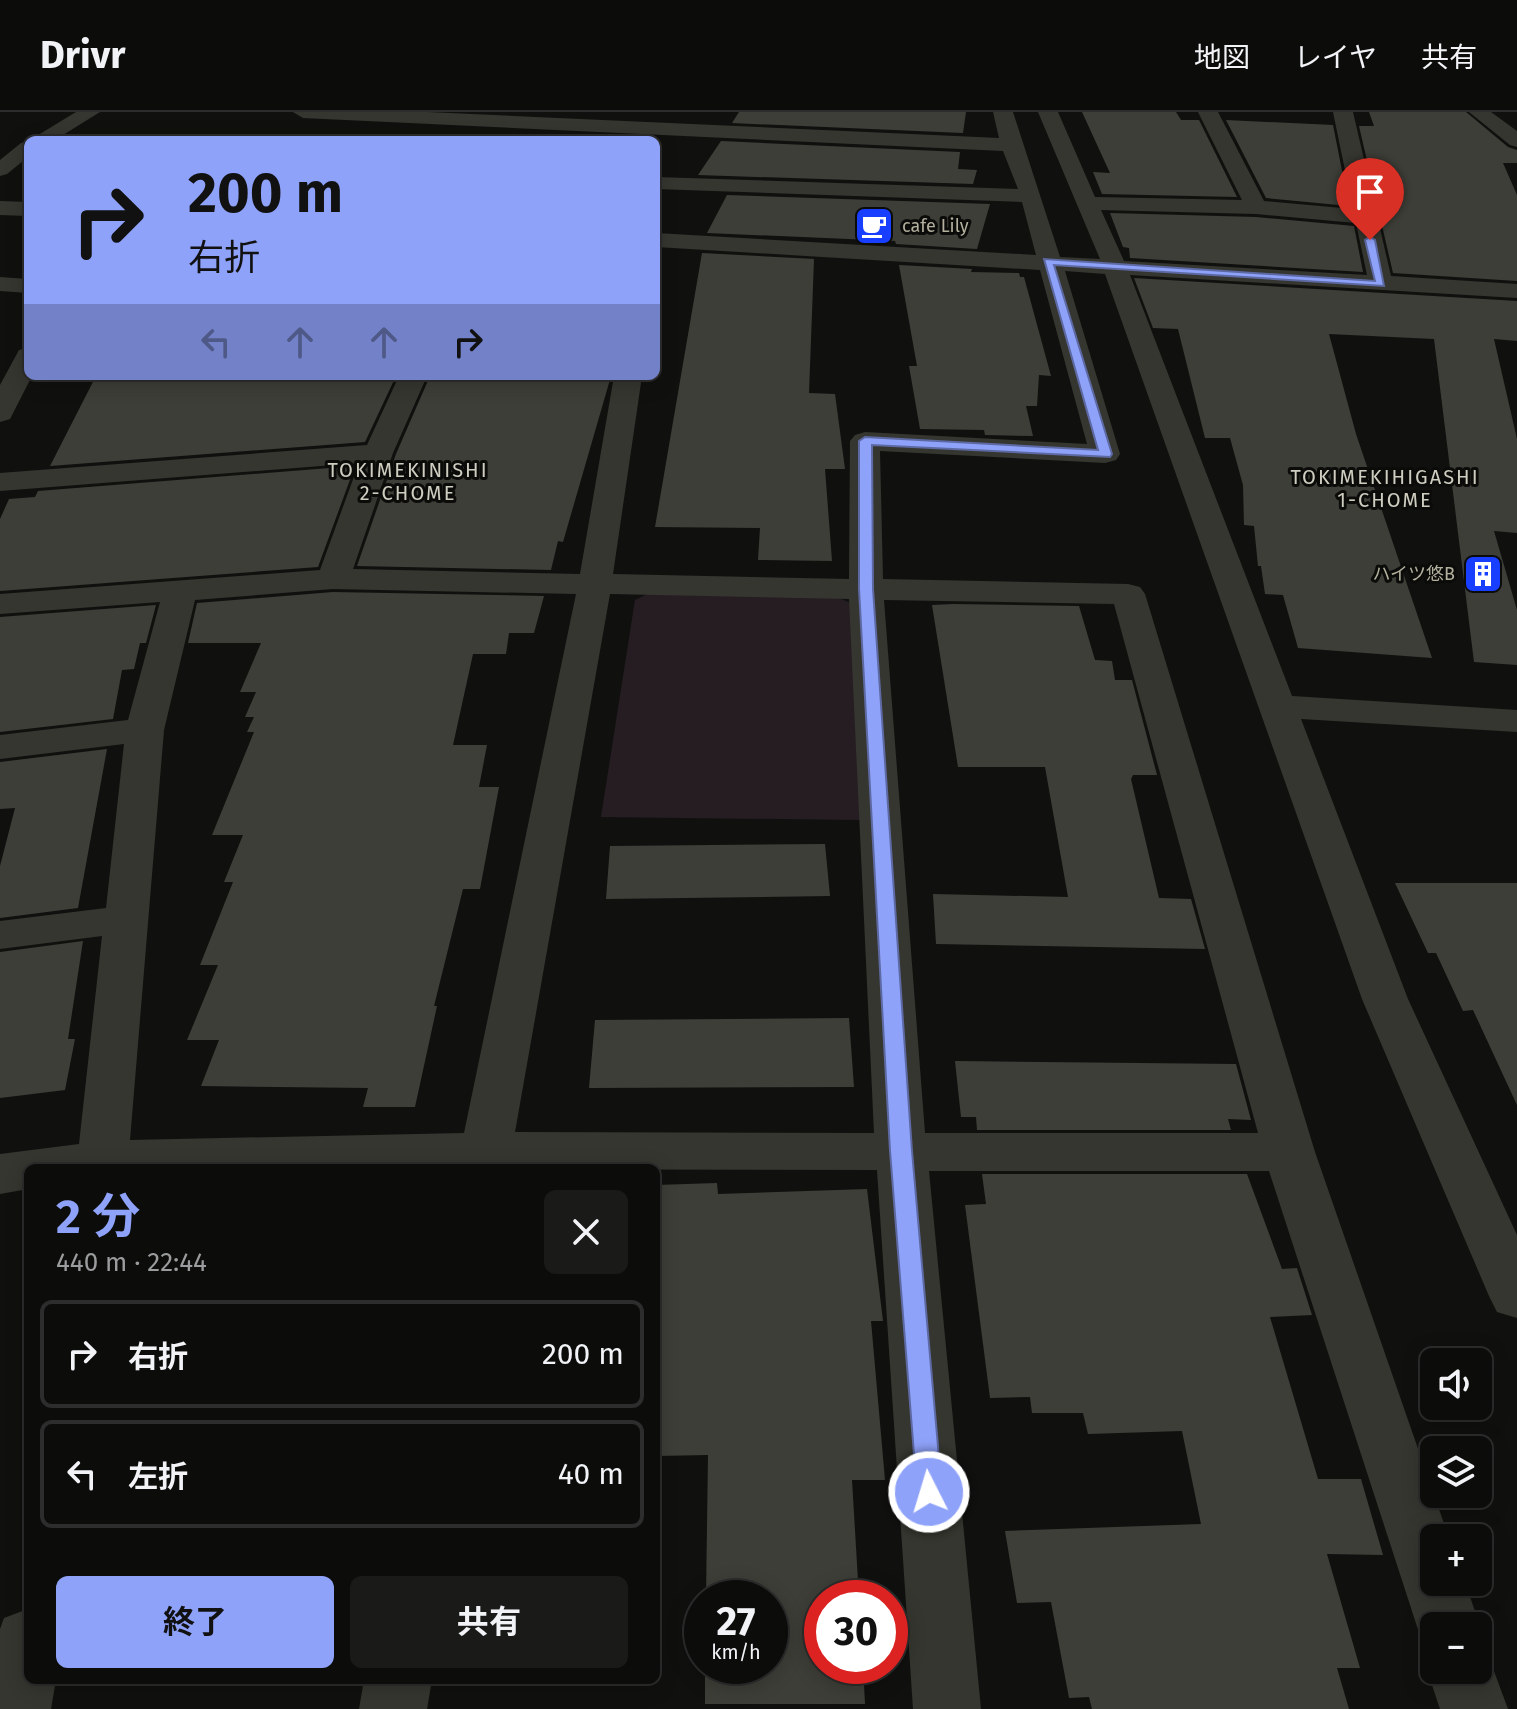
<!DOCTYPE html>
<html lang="ja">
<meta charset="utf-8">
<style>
body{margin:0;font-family:"Fira Sans","Noto Sans JP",sans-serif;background:#1a1b19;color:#f1f3f6;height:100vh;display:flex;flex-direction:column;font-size:30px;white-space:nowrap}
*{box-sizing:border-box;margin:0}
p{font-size:26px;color:#9a9c9d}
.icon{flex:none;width:44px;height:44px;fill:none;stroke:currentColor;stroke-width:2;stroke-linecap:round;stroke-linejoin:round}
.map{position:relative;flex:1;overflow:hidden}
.panel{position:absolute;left:24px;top:1052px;width:636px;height:520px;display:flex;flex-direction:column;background:#0c0d0b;border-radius:12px;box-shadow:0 4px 20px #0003,0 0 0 2px #2c2d2c}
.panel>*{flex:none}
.top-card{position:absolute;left:24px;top:24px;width:636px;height:244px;border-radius:12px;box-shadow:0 4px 20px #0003,0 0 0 2px #2c2d2c;background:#8fa2fa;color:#111;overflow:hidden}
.buttons{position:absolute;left:1420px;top:1236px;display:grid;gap:16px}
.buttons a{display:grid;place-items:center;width:72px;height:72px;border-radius:12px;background:#0c0d0b;box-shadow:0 4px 20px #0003,0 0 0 2px #2c2d2c;font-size:40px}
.speed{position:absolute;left:684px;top:1468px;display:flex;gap:16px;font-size:40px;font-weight:700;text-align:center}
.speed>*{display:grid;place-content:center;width:104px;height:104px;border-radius:50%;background:#0c0d0b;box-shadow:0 4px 20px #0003,0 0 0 2px #2c2d2c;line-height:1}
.speed small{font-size:20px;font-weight:400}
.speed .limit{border:12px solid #d22;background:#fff;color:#111}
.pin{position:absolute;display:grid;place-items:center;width:68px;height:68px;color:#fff;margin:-82px -34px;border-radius:50% 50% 50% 0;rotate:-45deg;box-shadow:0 0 8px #0007}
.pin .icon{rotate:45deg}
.me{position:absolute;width:88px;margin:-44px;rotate:355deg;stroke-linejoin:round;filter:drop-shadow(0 0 6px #0008)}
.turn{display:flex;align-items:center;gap:28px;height:168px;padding:0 32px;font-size:36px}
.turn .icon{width:104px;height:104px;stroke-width:2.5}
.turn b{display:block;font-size:56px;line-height:68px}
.lanes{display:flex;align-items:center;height:76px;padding:0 32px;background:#0003;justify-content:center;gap:40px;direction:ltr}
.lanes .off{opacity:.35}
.round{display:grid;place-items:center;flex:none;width:84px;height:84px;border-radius:12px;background:#1a1b19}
.overview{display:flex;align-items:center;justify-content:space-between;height:136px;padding:0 32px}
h1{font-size:48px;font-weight:700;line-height:60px;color:#8fa2fa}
.action{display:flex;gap:16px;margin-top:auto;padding:16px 32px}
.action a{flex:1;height:92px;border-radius:12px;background:#8fa2fa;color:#111;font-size:32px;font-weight:700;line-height:92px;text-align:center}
.action a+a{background:#1a1b19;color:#f1f3f6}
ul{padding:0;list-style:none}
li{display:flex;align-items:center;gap:24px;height:108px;margin:0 16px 12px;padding:0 16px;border:4px solid #2c2d2c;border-radius:12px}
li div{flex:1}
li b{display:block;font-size:30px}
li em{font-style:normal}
header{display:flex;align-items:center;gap:48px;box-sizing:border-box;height:112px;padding:0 40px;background:#0c0d0b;border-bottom:2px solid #2c2d2c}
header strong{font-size:38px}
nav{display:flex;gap:44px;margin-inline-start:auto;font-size:28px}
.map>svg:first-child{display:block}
.green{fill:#261d23}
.building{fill:#3e3e38}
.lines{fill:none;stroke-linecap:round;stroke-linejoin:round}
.minor{fill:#363630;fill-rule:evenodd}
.route{fill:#8fa2fa;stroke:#5d69a2;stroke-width:2}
.labels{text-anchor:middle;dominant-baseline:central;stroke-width:6;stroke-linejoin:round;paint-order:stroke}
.far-poi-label{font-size:18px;fill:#b3b09e;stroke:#0b0b0a;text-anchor:start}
.far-neighbourhood-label{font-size:20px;letter-spacing:2px;fill:#cfcdc0;stroke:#0b0b0a}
</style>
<header>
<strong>Drivr</strong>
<nav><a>地図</a><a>レイヤ</a><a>共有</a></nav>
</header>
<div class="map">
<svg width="1517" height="1597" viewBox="0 0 1517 1597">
<rect width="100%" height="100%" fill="#10110f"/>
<path class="green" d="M652,480L834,484L853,492L861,708L601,705L635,488Z"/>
<path class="building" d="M739,0H966L963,21L732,11Z
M1082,0H1176L1181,8H1199L1237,85L1102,82L1093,60L1110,61Z
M1369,0H1466L1508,35L1517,38V51H1503L1517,83V169L1393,161L1359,14H1374Z
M1226,8L1333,13L1349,94L1266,86Z
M721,29L960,40L958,57L977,58L973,72L698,63Z
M727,83L990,92L977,137L896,132L895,129L707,121Z
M1110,101L1256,105L1354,114L1363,160L1130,146L1129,136L1123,135Z
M702,141L814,147L809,281L835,282L845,357H825L832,449L758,448L760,416L655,415Z
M899,153L972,157L971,160L1019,161L1020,165H1024L1051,264L1039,263L1037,294H1026L1033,324L985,323L984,318L920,317L909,254H917Z
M1134,166L1517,189V229L1494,227L1517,327V421L1494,419L1517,498V553L1474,550L1434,227L1329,222L1356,322L1432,546L1298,536L1283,483L1265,482L1261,454H1258L1254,414L1244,413L1243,373L1230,326H1205L1178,217L1153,216Z
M96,264H396L365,330L50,354Z
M430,264H611L563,430L558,429L551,458L357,454L396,342Z
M355,354L318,455L0,479V407L9,387L35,385L38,379Z
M333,480L544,484L534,521H509L506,542H473L453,633H487L479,675H499L480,777H463L434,894H437L415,995H363L368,976L201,974L219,928H187L218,853H200L233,770H224L243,723H212L254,620H247L254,605H245L256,580H240L261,531H188L197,491Z
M953,492L1079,494L1095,548L1112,549L1115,568H1132L1157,663H1133L1131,667L1159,786L1191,787L1205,837L936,832L933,782L1068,785L1045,655H958L932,493Z
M156,493L146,531H140L134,557L122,558L113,607L0,620V505Z
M107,637L78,796L0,806V754L15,696L0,697V650Z
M825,732L830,784L606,787L610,734Z
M1395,771H1517V993L1473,898L1463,899L1436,841H1428Z
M83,829L68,927H75L65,978L0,986V840Z
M849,906L854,975L589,976L595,908Z
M955,949L1236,952L1251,1008L1228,1007L1231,1018H977L976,1005H961Z
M982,1062H1247L1282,1157L1297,1156L1312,1203L1270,1205L1318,1367H1361L1383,1443L1327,1442L1360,1556H1337L1349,1597H1092L1089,1585L1069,1586L1051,1490L1017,1491L1005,1419L1201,1412L1182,1319L1088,1322L1083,1301H1032L1030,1285L990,1286L965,1093L986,1092Z
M717,1071L718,1082L867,1077L883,1209H871L885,1368H852L859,1486H822V1554H863L865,1592H705V1554H770V1486H706L708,1343L656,1344V1073Z"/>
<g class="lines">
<path class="minor" d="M76,0H100L55,28H30Z
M293,0H427L999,26L993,0H1013L1060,145L1100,147L1038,0H1058L1095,85L1242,88L1198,0H1218L1264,89L1353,97L1333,0H1353L1391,164L1517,172V186L1130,163L1292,584L1517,598V620L1301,607L1408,887L1517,1123V1206L1497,1200L1489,1184L1362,887L1105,162L1065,159L1120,342L1116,348L1105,351L880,339L883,467L1128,472L1140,475L1145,482L1315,1040L1449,1426H1434V1470H1465L1480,1514L1478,1519V1514H1434V1540L1424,1536L1269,1059H929L981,1597H913L877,1058L28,1056V1077L0,1082V1042L79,1032L102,824L0,837V809L106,796L124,632L0,647V623L128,608L160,490L0,502V482L320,458L359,351L0,379V361L367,333L399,264H427L393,341L353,457L580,462L614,264H642L613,462L849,467L850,329L855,323L865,320L1087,332L1040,158L656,135V121L1036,143L1022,90L656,77V65L1018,77L1003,39L303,6ZM1101,98L1256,102L1356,111L1367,163L1124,149ZM333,477L576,482L464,1021L130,1028L164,618L195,488ZM610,482L849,487L874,1021L515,1020ZM884,488L1114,492L1258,1021H925Z
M1469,0H1491L1517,19V35L1510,33Z
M28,29V45L7,62L0,64V48L21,31Z
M0,89L28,90V104L0,103Z
M0,165L28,167V181L0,179Z
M28,236V264H32L10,307L0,310V273L19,238Z
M28,1497V1568H56L51,1597H0V1517L4,1506Z
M1478,1532L1485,1535L1508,1597H1440L1427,1558L1434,1542V1558H1478Z
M364,1568H432L427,1597H359Z"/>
</g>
<path class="route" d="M1370,125L1375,128L1384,174L1054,153L1112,342L1110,345L872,333L873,477L912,1039L942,1380L938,1388L929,1392L920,1388L917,1380L890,1039L859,477V329L865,325L1098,338L1044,147L1375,169L1365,128Z"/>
<defs>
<g id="cafe-square" transform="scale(2)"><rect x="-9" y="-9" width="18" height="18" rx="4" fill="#183eff" stroke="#0b0b0a"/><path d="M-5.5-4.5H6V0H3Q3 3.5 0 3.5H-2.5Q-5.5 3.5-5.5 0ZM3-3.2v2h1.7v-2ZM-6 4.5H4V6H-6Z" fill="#fff"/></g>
<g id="building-square" transform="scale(2)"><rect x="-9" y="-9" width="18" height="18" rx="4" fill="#183eff" stroke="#0b0b0a"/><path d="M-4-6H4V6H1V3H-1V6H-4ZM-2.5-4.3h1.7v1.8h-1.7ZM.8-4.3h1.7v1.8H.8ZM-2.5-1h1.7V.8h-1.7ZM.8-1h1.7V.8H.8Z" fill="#fff"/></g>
</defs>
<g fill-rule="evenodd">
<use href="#cafe-square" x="874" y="114"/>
<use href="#building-square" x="1483" y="462"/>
</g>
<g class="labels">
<g class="far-poi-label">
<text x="902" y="114">cafe Lily</text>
<text x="1455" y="462" text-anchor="end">ハイツ悠B</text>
</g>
<g class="far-neighbourhood-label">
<text x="408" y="358">TOKIMEKINISHI<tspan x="408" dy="23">2-CHOME</tspan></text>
<text x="1385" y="365">TOKIMEKIHIGASHI<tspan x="1385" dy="23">1-CHOME</tspan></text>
</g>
</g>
</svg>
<div class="buttons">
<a><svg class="icon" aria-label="sound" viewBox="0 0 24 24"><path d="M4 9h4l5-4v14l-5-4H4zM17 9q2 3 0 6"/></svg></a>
<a><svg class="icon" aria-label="layers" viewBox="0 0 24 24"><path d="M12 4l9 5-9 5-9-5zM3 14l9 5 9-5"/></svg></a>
<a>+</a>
<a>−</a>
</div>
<div class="speed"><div>27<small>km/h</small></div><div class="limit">30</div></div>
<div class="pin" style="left:1370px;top:128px;background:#d93025"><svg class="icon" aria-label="arrive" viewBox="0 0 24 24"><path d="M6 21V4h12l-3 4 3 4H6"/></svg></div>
<svg class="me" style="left:929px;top:1380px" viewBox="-20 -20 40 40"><circle r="17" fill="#8fa2fa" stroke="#fff" stroke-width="3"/><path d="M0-11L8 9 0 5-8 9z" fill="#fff"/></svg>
<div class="top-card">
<div class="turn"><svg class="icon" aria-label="right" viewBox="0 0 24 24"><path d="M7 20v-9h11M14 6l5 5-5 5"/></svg><div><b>200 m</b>右折</div></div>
<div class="lanes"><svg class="icon off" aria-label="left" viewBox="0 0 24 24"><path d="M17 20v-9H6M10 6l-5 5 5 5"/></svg><svg class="icon off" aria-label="ahead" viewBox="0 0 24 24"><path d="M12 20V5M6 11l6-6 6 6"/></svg><svg class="icon off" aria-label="ahead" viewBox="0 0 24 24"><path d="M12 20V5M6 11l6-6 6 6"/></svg><svg class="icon" aria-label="right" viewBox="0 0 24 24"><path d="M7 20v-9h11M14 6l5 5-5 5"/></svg></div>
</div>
<section class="panel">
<div class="overview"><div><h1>2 分</h1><p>440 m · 22:44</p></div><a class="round"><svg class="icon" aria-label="close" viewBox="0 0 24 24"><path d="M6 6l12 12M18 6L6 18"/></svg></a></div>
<ul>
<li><svg class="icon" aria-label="right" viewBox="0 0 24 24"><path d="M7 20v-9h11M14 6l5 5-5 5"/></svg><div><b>右折</b></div><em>200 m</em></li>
<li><svg class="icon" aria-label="left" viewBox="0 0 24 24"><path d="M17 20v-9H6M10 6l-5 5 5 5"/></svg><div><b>左折</b></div><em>40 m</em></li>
</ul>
<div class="action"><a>終了</a><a>共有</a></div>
</section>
</div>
